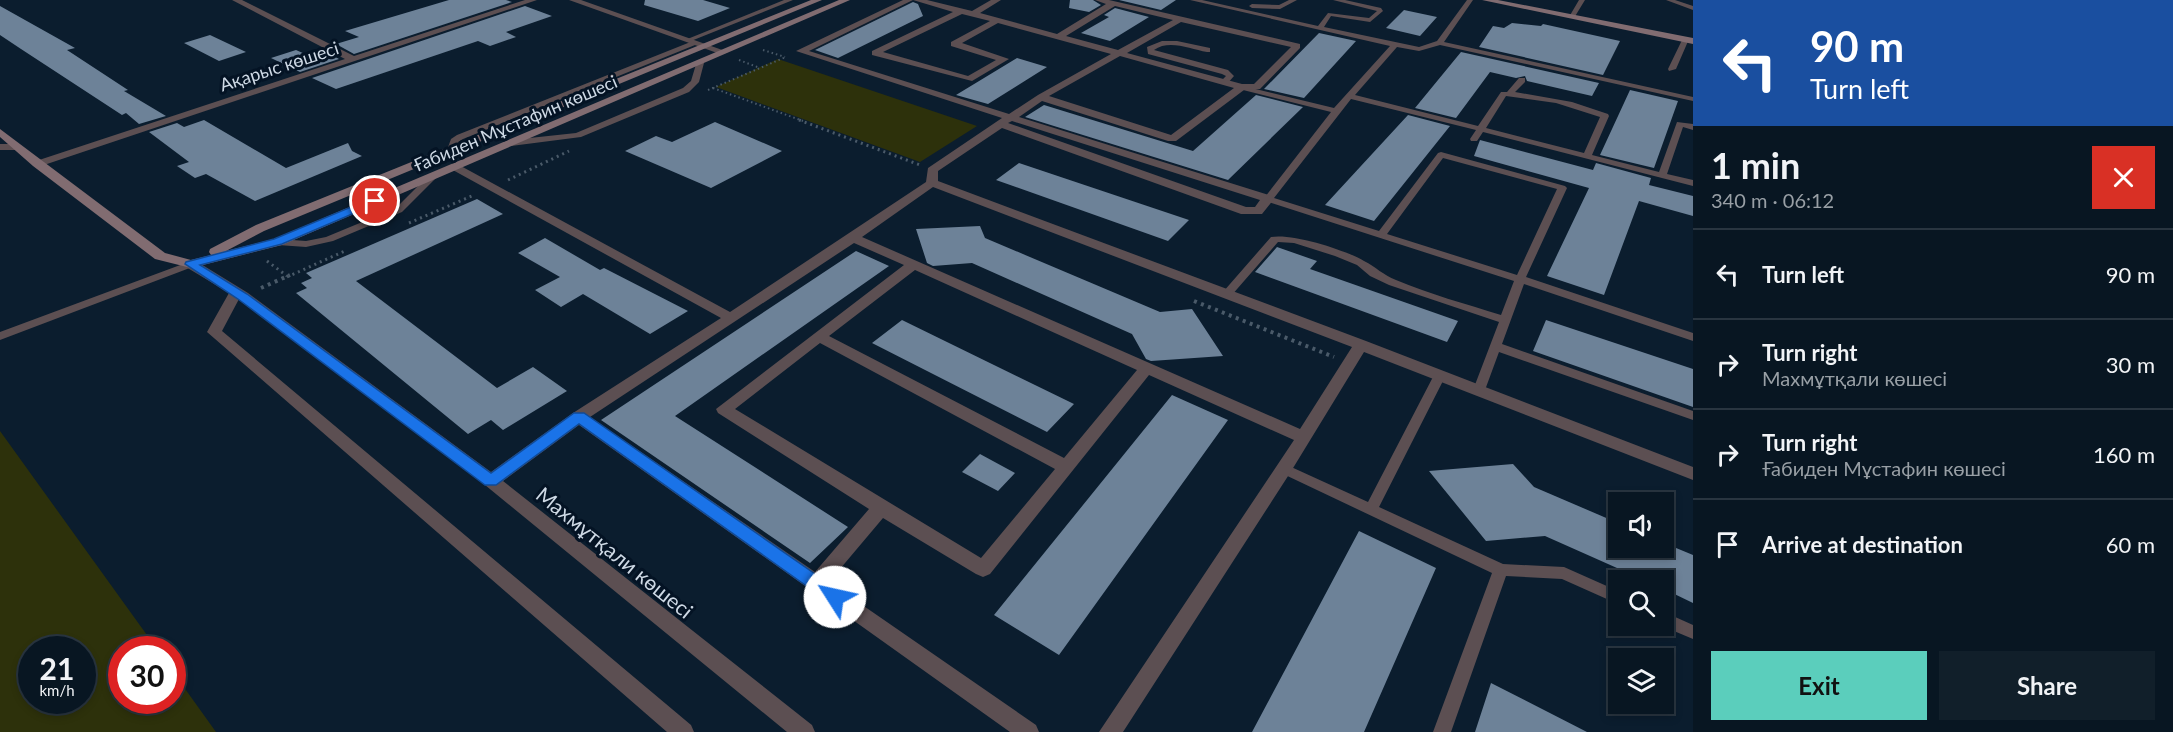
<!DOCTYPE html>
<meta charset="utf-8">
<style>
body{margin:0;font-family:Lato,sans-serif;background:#111f2a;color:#f1f3f6;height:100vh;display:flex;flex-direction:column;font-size:22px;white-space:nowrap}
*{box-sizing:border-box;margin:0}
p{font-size:20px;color:#989fa5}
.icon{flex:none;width:33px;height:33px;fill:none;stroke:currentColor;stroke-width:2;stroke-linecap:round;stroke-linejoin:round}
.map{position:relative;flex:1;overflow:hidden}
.sheet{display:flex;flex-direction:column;background:#081622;width:480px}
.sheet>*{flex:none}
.top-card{background:#1a4fa0;color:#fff;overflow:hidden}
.controls{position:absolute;left:1608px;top:492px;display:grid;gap:12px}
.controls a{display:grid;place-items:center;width:66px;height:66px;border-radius:0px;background:#081622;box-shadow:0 3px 9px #0003,0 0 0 2px #293540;font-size:30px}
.speed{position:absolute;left:18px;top:636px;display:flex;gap:12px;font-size:30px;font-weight:700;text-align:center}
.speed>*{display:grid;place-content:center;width:78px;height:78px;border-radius:50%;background:#081622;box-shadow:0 3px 9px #0003,0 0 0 2px #293540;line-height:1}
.speed small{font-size:15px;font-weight:400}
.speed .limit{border:9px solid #d22;background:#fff;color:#111}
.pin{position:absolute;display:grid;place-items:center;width:51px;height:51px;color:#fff;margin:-26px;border:3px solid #fff;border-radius:50%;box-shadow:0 2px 6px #0007}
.me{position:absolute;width:66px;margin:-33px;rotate:305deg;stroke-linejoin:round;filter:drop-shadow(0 0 4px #0008)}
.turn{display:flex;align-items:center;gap:21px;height:126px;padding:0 18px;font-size:27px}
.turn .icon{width:78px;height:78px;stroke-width:2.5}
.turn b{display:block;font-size:42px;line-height:51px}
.round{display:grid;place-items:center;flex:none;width:63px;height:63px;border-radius:0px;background:#111f2a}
.headline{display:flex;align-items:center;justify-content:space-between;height:102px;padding:0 18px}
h1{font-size:36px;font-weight:700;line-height:45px}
.cta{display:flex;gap:12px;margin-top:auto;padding:12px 18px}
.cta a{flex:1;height:69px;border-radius:0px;background:#5bcebc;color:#111;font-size:24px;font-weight:700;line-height:69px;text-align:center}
.cta a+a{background:#111f2a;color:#f1f3f6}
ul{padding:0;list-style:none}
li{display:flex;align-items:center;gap:18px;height:90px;padding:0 18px;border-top:2px solid #293540}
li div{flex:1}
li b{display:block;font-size:22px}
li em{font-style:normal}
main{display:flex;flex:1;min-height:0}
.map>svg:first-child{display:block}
.green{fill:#2d310b;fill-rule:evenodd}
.building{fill:#6d8298}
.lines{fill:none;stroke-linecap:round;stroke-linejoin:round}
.path-far2{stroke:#4a5a69;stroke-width:2;stroke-dasharray:1.5 3;stroke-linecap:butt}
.path-far1{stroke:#4a5a69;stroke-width:3;stroke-dasharray:2 4;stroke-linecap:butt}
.path{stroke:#4a5a69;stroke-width:4;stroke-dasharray:3 4.5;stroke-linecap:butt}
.lane{fill:#5c4f52;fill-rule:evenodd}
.street{fill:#5c4f52;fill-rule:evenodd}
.secondary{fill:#816c71;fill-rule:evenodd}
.route{fill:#1a73e8;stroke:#114b97;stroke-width:1.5}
.labels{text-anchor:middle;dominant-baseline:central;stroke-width:6;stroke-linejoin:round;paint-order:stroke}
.far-street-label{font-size:18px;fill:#ced9e5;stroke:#041324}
.street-label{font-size:21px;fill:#ced9e5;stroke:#041324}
</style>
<main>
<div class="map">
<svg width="1693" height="732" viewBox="0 0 1693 732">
<rect width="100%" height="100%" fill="#0b1d2e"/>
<path class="green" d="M778,59L977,126L920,162L716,87Z
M0,431L157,649L122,650V700H172L173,672L216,732H0ZM32,650H82V700H32Z"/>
<path class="building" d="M449,0H506L512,2L354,54L336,44L359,37L345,31Z
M645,0H703L730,8L698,21L644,5Z
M1070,0H1093L1101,5L1089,12L1069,8Z
M1119,0H1176L1161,10Z
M913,2L918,4L923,16L838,58L815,50Z
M0,6L75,48L67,50L128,90L124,91L166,116L139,124L126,113L122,115L21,49L0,35Z
M525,6L552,16L506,32L516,37L490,46L478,41L336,89L312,78Z
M1115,8L1149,17L1110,41L1081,33L1109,17L1104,15Z
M1404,10L1437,17L1420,36L1386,28Z
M1512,23L1541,26L1543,24L1620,41L1603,75L1479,47L1493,26L1504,28Z
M1319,33L1356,41L1304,98L1264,89Z
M210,35L246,52L219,61L184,43Z
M321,49L339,59L300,72L271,58L296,50L305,54Z
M1461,52L1599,83L1592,96L1527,81L1525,76L1516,78L1490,72L1456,118L1415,108Z
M1017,58L1047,67L988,104L956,95Z
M1630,90L1678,101L1654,168L1600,155Z
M1256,95L1303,107L1228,180L1025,117L1044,105L1193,151Z
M1408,115L1450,126L1374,221L1325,205Z
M204,120L286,168L348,143L352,151L362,156L255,201L206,174L195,178L177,166L189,162L149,132L177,123L184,127Z
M715,122L782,151L711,188L625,151L656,136L672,142Z
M1480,140L1593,170L1596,163L1651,178L1649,185L1693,196V216L1639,201L1604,295L1547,276L1589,188L1474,156Z
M1019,163L1189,220L1168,241L996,180Z
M477,199L503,214L356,281L497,388L533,367L567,391L503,430L491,420L468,434L296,293L307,288L301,283L312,278L306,273Z
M980,226L985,238L1160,312L1192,309L1223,356L1151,361L1146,359L1132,334L972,263L933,266L927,263L916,229Z
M545,238L600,270L604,268L688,311L650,334L583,294L561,307L535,290L560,277L518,253Z
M1277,247L1317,261L1310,269L1458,321L1447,342L1255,272Z
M856,251L889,266L675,416L848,527L810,563L601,420Z
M902,320L1074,404L1047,432L872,343Z
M1546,320L1693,369V407L1533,351Z
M1172,395L1228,420L1059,655L994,615Z
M980,454L1015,473L998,491L962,472Z
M1513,464L1534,487L1618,523V548H1664V543L1693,555V603L1664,589V580H1644L1545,536L1486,541L1429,471Z
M1359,531L1436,568L1364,732H1252Z
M1491,683L1587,732H1475Z"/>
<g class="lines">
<path class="path-far2" d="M763,50L785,57
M739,60L760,68
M713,88L803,121
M708,90L786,57"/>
<path class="path-far1" d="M799,120L920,165
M508,180L569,151
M409,223L474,195
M267,261L287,276
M287,277L347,250"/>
<path class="path" d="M261,288L290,275
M1194,301L1334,357"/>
<path class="lane" d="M784,0H793L691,41L685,40Z
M1190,0H1202L1318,26L1328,13L1369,18L1377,11L1333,0H1345L1381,8L1383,11L1370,22L1331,16L1324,27L1419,47L1437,41L1467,0H1473L1444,42L1693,97V101L1440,45L1419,51L1397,47L1355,95L1478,126L1501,92H1507L1519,78H1525V82L1515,92L1572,102L1608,114L1609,116L1592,155L1659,172L1677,122L1693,124V130L1683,127L1667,174L1693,180V186L1483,132L1477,141H1471L1470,139L1476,130L1351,99L1274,198L1379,231L1438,153L1441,152L1565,186L1567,188L1526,277L1693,333V341L1524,284L1502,344L1693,411V420L1499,352L1485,390L1479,394L1475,393L1473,390L1499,322L1389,285L1370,276L1357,265L1335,256L1294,243L1278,242L1231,296H1223L1222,294L1223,292L1271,237C1292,233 1346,250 1364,261C1376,267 1383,275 1396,280C1429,294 1466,304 1501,315L1514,281L1265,201V197L1331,112L1239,89V85L1334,108L1390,46ZM1506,96L1556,103L1600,117L1584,153L1486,128ZM1443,158L1557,189L1517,275L1387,234Z
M1289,0H1297L1280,9L1252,8L1249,6L1252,4L1279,5Z
M1579,0H1585L1574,18H1570L1569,17Z
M1666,0H1675L1693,6V10Z
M1683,38L1689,39L1676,69L1669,71L1668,69Z
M693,41L700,43L463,139L458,142L454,152L447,150L451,139L457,135Z
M1162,41H1177L1210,48V52H1207C1190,49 1169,39 1154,50L1228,70L1234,76L1227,84H1221L1220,82L1226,76L1222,74L1148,54L1147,47Z
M697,61L704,63L699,82L689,92L581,137L511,146L507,143L511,140L576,133L683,88L691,81Z
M0,144H18L22,147L18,150H0Z
M433,173L436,174V178L402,212L333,241L306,247L278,245L273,242L278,239L306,241L326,237L396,208L430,174Z
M191,261L196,264L195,266L0,340V332Z
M1440,371L1446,375L1379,507L1503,564L1564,567L1618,591V604L1562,579L1506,576L1451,732H1433L1492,573L1279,472L1277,469L1279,466H1289L1368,502L1434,375Z
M1664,612L1693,625V639L1662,626Z"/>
<path class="street" d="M232,0H242L354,56L525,0H537L41,166H33V162L345,59Z
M569,0H581L728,52L720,54Z
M903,0H927L972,11L991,0H1001L980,13L1057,34L1106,4L1095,0H1109L1300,44V48L1260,89L1244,90L1176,141H1168L1042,101L1019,117L1272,196L1274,199L1262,214H1241L1002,128L938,171V181L1366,341L1693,467V480L1364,352L1290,473L1123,732H1099L1294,440L1149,375L990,574L983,577L976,574L883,518L829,582L1036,725L1039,732H1010L579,425L503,481L812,725L815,732H787L485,485L239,299L222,331L691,725L694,732H667L207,332L229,293L186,267L184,264L186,261H196L248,293L491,472L573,413L721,318L451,169V165H459L730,312L926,182L928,168L1002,118L796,51ZM913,0L953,12L872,51V55L972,81L1009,59L962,43L998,23L1111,54L1038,95L1009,114L809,51ZM1115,6L1173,20L1118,50L1066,36ZM962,14L990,21L951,42V46L996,60L968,76L883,52ZM1181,22L1291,47L1254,84H1242L1127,53ZM1120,56L1234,88L1171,135L1049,96ZM1012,121L1260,200L1255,207H1246L1008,123ZM933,187L1352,347L1300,429L862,237ZM854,243L904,265L716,409L718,413L869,509L815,572L590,417ZM915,270L1137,370L1064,458L829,336ZM820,343L1055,469L981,558L735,409Z"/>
<path class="secondary" d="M811,0H822L264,231L226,251L274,239L839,0H850L282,245L191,268L155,259L33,166L0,137V129L165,253L191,260L211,255L209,252L210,249L256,225Z
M1482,0H1498L1693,38V44Z"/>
</g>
<path class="route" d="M375,197L380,201L378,203L282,244L200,265L247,294L491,473L574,413H584L841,592L844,597L841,602L835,605L829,602L579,424L496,485H485L238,299L185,264L186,262L274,239Z"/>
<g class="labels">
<g class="far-street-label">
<text transform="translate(279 66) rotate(-18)">Ақарыс көшесі</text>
<text transform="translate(515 123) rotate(-23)">Ғабиден Мұстафин көшесі</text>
</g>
<g class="street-label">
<text transform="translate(615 552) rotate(39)">Махмұтқали көшесі</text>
</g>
</g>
</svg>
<div class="controls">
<a><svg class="icon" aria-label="sound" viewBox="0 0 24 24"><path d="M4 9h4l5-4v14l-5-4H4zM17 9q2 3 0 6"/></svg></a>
<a><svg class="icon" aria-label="search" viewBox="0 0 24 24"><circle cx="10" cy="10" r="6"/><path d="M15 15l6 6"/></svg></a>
<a><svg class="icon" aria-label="layers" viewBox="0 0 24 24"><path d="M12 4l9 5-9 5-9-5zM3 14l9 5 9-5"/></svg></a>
</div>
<div class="speed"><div>21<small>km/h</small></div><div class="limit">30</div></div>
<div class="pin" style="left:375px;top:201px;background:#d93025"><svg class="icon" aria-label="arrive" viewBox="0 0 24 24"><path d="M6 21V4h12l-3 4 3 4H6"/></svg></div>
<svg class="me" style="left:835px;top:597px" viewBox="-20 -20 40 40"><circle r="19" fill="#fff"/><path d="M0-13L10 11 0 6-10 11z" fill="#1a73e8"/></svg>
</div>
<section class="sheet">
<div class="top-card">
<div class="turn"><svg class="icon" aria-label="left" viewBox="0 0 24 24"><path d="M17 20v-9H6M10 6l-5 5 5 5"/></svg><div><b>90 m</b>Turn left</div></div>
</div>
<div class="headline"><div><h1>1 min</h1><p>340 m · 06:12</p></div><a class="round" style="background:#d93025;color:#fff"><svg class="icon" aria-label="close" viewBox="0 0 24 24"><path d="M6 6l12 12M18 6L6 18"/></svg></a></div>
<ul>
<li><svg class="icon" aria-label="left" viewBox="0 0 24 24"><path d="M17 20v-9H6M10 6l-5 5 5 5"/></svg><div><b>Turn left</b></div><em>90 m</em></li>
<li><svg class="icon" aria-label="right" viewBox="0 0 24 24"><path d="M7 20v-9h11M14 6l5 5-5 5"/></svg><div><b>Turn right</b><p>Махмұтқали көшесі</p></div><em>30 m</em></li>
<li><svg class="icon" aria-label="right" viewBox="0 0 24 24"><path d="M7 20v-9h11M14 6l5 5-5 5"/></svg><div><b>Turn right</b><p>Ғабиден Мұстафин көшесі</p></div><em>160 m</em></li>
<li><svg class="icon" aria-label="arrive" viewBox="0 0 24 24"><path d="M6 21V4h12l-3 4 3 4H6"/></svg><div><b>Arrive at destination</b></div><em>60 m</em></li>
</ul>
<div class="cta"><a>Exit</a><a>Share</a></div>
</section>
</main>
